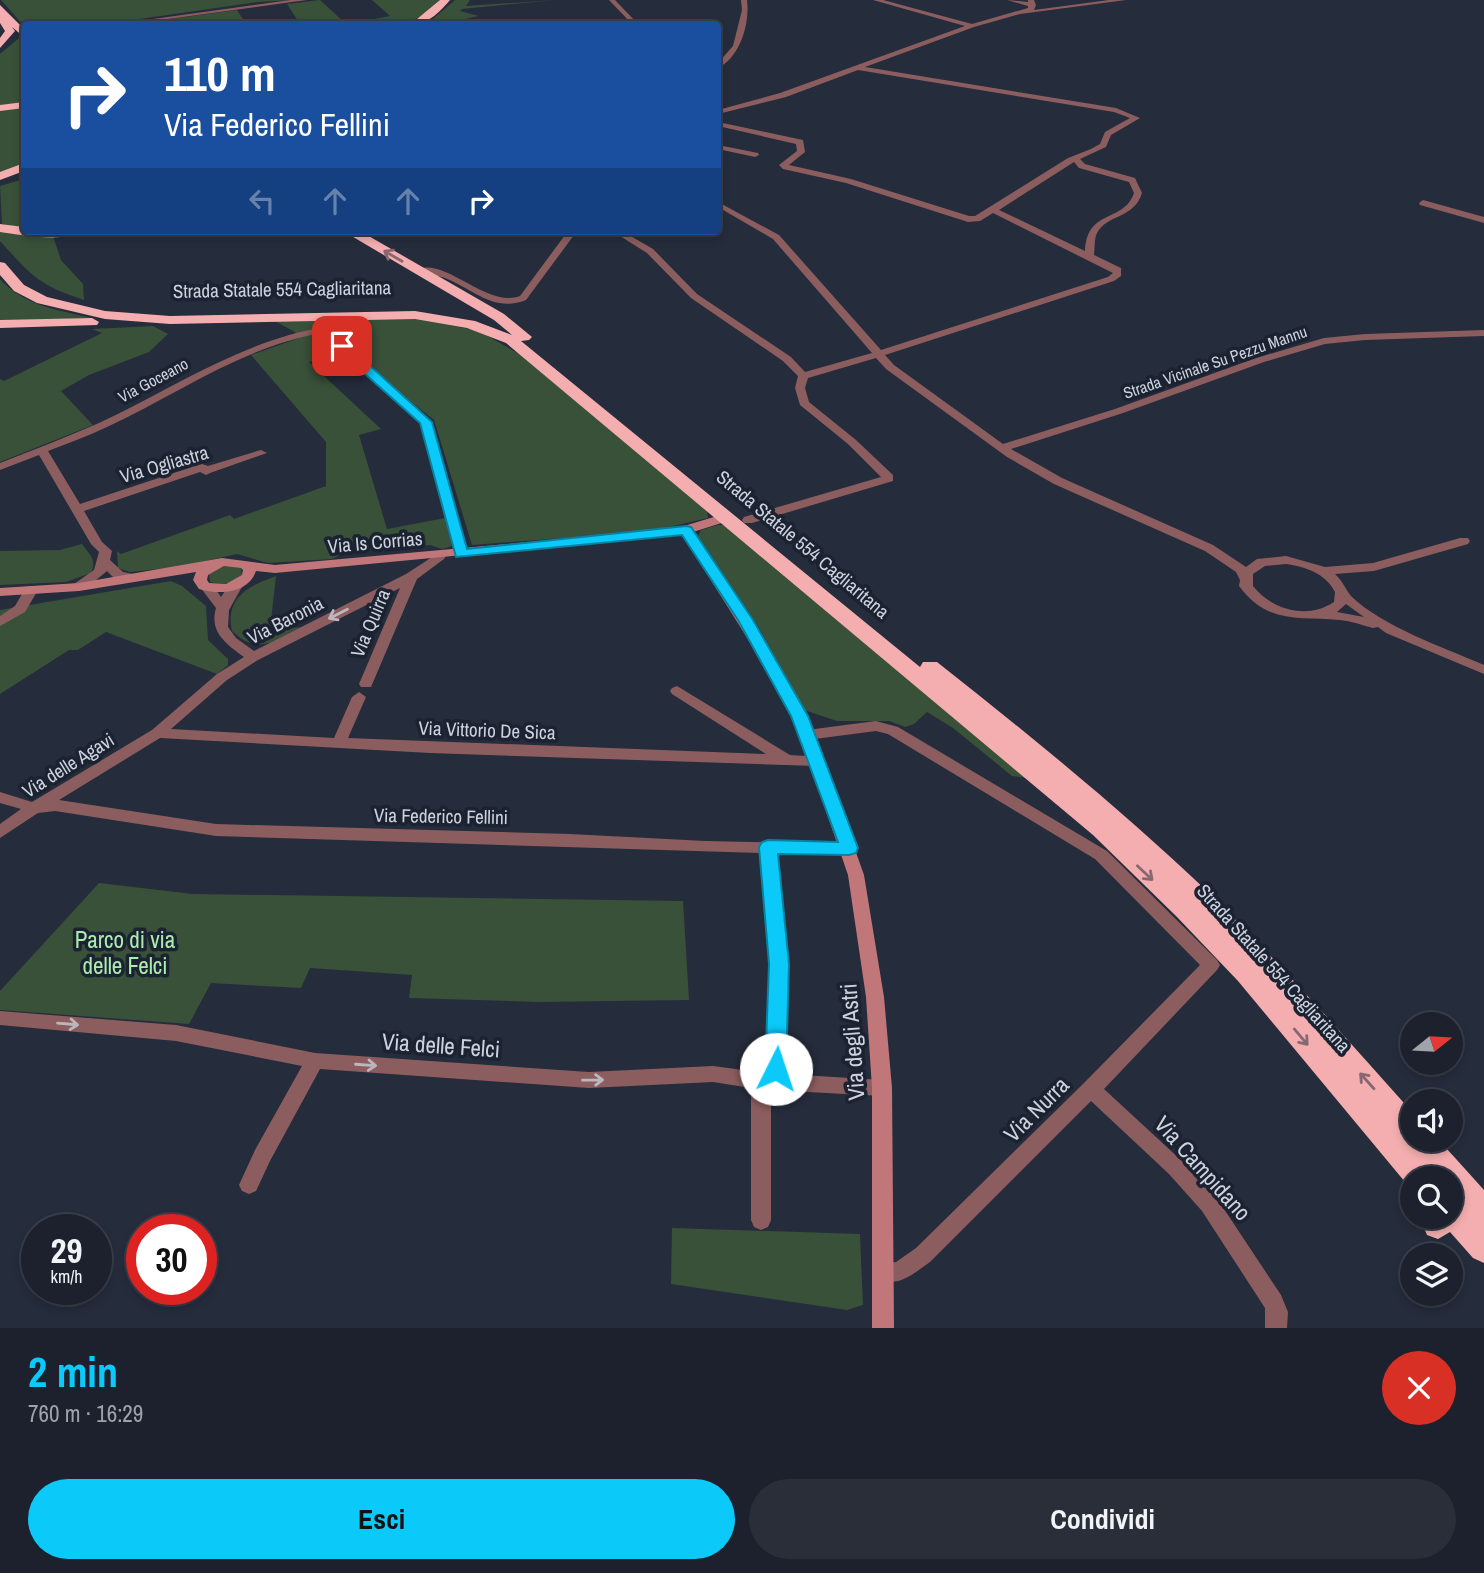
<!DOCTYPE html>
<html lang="it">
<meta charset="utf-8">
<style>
body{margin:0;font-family:"Archivo Narrow",sans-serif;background:#292e39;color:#f1f3f6;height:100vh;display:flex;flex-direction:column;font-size:26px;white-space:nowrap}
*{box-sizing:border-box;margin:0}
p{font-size:23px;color:#a0a3aa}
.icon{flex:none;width:38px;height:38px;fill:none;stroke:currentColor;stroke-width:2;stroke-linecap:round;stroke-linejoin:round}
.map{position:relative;height:1328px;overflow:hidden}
.drawer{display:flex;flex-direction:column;background:#1c212d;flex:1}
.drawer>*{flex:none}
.banner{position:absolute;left:21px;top:21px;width:700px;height:214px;border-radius:7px;box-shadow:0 4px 10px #0003,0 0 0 2px #3a3e49;background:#1a4fa0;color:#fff;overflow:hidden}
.needle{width:46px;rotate:72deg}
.tools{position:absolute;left:1400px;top:1012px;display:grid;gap:14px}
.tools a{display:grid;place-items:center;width:63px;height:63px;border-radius:50%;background:#1c212d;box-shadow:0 4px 10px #0003,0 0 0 2px #3a3e49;font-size:35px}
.speed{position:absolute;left:21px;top:1214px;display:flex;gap:14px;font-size:35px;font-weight:700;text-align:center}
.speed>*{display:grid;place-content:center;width:91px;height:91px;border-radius:50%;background:#1c212d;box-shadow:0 4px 10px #0003,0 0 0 2px #3a3e49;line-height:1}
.speed small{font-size:18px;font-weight:400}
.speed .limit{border:10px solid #d22;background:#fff;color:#111}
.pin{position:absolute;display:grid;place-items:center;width:60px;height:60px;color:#fff;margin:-30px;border-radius:14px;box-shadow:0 4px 10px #0006}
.me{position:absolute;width:77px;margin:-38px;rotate:4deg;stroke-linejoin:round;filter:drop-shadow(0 0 5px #0008)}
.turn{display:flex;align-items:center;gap:24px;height:147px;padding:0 28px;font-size:32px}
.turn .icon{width:91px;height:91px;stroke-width:2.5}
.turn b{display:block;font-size:49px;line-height:60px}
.lanes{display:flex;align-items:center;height:66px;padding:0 28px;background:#0003;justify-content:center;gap:35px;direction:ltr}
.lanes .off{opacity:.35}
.round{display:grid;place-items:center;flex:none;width:74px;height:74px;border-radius:37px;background:#292e39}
.headline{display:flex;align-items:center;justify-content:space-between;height:119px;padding:0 28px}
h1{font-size:42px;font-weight:700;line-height:52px;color:#0bcafa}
.button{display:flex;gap:14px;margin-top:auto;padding:14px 28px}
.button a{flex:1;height:80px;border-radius:42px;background:#0bcafa;color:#111;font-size:28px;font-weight:700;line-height:80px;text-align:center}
.button a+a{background:#292e39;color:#f1f3f6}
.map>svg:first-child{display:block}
.green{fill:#395039}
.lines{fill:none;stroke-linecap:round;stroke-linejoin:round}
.street{fill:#8c5d5e;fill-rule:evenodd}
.secondary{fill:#c1777a;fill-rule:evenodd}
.highway{fill:#f4aeaf;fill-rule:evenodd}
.oneway{stroke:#886870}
.oneway2{stroke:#bdb6bd}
.route{fill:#0bcafa;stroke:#0783a2;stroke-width:2}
.labels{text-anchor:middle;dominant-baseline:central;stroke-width:7;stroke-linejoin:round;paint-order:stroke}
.far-street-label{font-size:16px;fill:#cdd3dd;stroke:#1b2332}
.street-label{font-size:19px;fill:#cdd3dd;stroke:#1b2332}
.near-park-label{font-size:23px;fill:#acecac;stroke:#1b2332}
.near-street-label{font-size:23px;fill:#cdd3dd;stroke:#1b2332}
</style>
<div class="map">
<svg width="1484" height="1328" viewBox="0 0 1484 1328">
<rect width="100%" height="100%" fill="#252c3c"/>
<path class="green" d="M1,0H293L258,2L105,24L24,26Z
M320,0L346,24H300L287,4Z
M372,0H440C409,33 389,24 348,24L390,16Z
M455,0H470L466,6L555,0L462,9L460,11L479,16L442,24H427Z
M237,10L246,24H132Z
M19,38L24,39V104L0,107V54Z
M24,107V165L0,174V110Z
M24,179V229L2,224L0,186Z
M0,231L53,236L61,260L83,284L84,300C38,285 32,276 0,241Z
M0,279C24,306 59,310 91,318L0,321Z
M415,318L479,331L521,355L707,510L708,518L664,528L604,535L472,545L434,420L400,393L354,349L309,362L381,429L359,435L387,529L445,518L452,546L442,549L430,545L348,551L332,559L268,563L237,554L178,567L130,572L118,568L117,551L121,554L230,515L234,519L326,486V442L251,355L299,338L295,332L273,320Z
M153,326L168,334L149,352L89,375L61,391L93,425L0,462V379L4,381L102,333L92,329Z
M718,525H723L731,530L1026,778L1012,776L953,728L927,712L914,724L905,727L889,721H837L804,710L758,626L698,536L701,530Z
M82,544C90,555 97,559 91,573L66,582L0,585V551L60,550Z
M226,565L241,568L242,575C234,585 222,585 210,582L209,574Z
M276,576L270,630L301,627C273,641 259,656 232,631C225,598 248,586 276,576Z
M171,581L182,586L206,606L208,640L228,659V665L217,674L106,632L78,650H69L0,694V610Z
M99,883L193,894L683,901L689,1000L539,1002L409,998L412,975L310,968L301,988L211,983L189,1024L0,1010V991Z
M672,1228L860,1234L863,1305L847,1310L671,1284Z"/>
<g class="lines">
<path class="street" d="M290,0H307L131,24H117Z
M609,0H615L638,24H632Z
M741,0H747C750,24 740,57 718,68V63L733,46L742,10Z
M873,0H883L972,24L1028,8V6L1007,0L1028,2V0H1034L1036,5L1034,10L1109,0H1126L1020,14L974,27L865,67L1116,108L1140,118L1111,135L1106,147L1080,159L1085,164L1135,178L1142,193C1134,219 1107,214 1097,233C1094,239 1095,248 1094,255L1121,268V276L1114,281L885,355L894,365L1003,444L1115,409L1256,358L1324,338L1365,334L1484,330V336L1365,340L1325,344L1264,362L1123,413L1011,449L1062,478L1213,545L1246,567L1257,559L1286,556L1325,567L1373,563L1460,538H1468L1470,541L1468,544L1374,571L1335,574C1342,580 1346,590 1351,596C1383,627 1443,647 1484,665V674L1386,633L1378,627L1373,628C1362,625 1351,621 1340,620C1299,616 1268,625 1239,586L1240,580L1236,572L1205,551L1054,484L1007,457L886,369L876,358L808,378L805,388L809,402L856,440L893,475V481L752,523H744L742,520L744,517L881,477L848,444L800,405L795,388L798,376L783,361L691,298L647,253L612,231H622L653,249L697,294L791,357L805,372L872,353L773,239L718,207V202L779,235L881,350L1108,277L1113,273L993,213L980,221L968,222L846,183L783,169L779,165L797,151L796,144L718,126V122L803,140L805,152L789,165L851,179L969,216H975L1068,158L1091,149L1100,144L1105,132L1130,118L1114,112L858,70L786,97L718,114V110L780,93L965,26ZM1074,162L1079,168L1129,182L1134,193C1124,223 1087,208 1085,251L999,210ZM1286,564C1306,567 1325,573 1335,592L1334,602C1307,620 1272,610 1253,586V574L1265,566ZM1346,604L1364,617L1337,612Z
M718,145L758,153L759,155L755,157L718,149Z
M1423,200L1484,217V223L1420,205L1419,203Z
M568,231H577L526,300C494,313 473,289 445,278C435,274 422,276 413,271C443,253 486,309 520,296Z
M324,327L432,422L467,554L465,557H457L455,554L421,423L322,333C244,346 178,394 107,427C88,436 68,443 48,451L80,504L198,465L202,464L208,466L261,450L267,453L210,473L206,475L200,472L84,511L102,542L112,551L110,560L123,572L138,575L139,578L133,582L114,578L107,571L84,590H74L72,587L74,584L94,570L99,552L91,544L39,455L0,470V463C33,450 67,437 99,423C174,388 242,341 324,327Z
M440,552L446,556L444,559L417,579L371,687H361L359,684L400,588L258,660L227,680L171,729L334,738L352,697L359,692L366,697L348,738L766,754L672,694L670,691L672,688L677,686L790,755L821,757L824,761L821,765L816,766L430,753L160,738L59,800L216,824L570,834L705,841L855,844L857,848L855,852L849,854L777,853L788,964V1025L785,1074L882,1080L889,1082L892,1088L889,1094L882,1096L771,1090V1220L768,1227L761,1230L754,1227L751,1220V1088L713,1082L589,1088L320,1069L270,1161L256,1191L249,1194L242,1191L239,1185L255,1150L302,1066L176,1041L0,1025V1011L176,1025L315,1053L589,1072L713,1066L766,1073L770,1025V964L760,853L216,836L55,811L38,813L0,838V824L21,809L0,803V792L32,802L152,730L217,674L244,657C226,644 209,632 216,608L200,587L202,584H212L221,597L231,582H241L243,585L229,610L228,627L236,638L254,651L406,574Z
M31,586L38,590L25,612L0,626V616L15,606L26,587Z
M876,721L898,727L1107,851L1217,960L1220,965L1217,970L1104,1089L1183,1162L1216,1197L1281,1295L1288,1312L1287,1328H1265V1308L1202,1211L1169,1174L1091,1101L930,1262C913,1274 899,1288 877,1279L874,1272L877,1265L896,1262L916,1248L1084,1083L1200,965L1095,859L888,734L876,731L807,740L800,735L807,730Z"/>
<path class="secondary" d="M727,513L731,514L733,517L731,520L693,532L792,687L814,735L864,875L884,997L892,1088L894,1328H872V1088L866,997L848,875L800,735L778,687L682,534L275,573L256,571C248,594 219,595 199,589L193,580L196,572L79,591L0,596V588L79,583L222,558L275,565L629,533L684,526ZM224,566L241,568L243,570L242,575L226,584L209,583L207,580L208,575Z"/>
<path class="highway" d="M440,0H450C439,13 428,24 411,24Z
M0,5L24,29V37L12,27L15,31L0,48V38L5,31L0,23Z
M24,102V108L0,111V105Z
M24,163V171L0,180V172Z
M0,224L24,227V231H82C66,243 20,235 0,232Z
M343,231H360L504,314L532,337L529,340L521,341L920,667L923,662H937C1031,736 1123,811 1209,893C1280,963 1346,1038 1412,1112V1139H1438L1484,1190V1263L1473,1258L1450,1232L1438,1239L1427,1235L1419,1216H1451V1178H1412L1410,1188L1238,981L1177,917L1093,835L506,343L467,328L415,319L170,324L105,319L37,303L14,291L0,275V262L5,263L24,285L47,297L105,311L170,316L415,311L475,321L512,335L494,320Z
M92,318L99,322L97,325L0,328V320Z"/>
</g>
<defs><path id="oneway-shaft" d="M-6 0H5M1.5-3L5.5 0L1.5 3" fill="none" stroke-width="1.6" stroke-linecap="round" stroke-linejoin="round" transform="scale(1.75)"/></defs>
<g class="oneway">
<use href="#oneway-shaft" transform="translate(393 256) rotate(-150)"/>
<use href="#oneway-shaft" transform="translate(1145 873) rotate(43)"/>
<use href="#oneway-shaft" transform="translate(1301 1037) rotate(50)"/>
<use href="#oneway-shaft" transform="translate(1367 1081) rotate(-132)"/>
</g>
<g class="oneway2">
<use href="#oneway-shaft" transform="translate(338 614) rotate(153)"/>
<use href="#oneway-shaft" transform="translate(68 1024) rotate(5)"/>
<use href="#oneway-shaft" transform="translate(366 1065) rotate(4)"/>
<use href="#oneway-shaft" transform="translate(593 1080) rotate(-1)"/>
</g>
<path class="route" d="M337,344H346L432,422L467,549L686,526L691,527L753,620L808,716L858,848L856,853L849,855L778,854L789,964L786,1069L783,1076L776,1078L768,1076L765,1069L769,964L759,847L762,842L768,840L838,842L791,716L738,620L682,535L456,557L420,423L337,349Z"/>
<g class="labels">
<g class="far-street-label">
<text transform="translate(1215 362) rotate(-19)">Strada Vicinale Su Pezzu Mannu</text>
<text transform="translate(153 380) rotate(-28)">Via Goceano</text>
</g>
<g class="street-label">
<text transform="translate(282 289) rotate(-1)">Strada Statale 554 Cagliaritana</text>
<text transform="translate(164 464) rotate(-16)">Via Ogliastra</text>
<text transform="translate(375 542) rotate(-5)">Via Is Corrias</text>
<text transform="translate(803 544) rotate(40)">Strada Statale 554 Cagliaritana</text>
<text transform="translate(285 620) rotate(-27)">Via Baronia</text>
<text transform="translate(370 623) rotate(-67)">Via Quirra</text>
<text transform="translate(487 730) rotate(2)">Via Vittorio De Sica</text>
<text transform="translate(68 765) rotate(-32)">Via delle Agavi</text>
<text transform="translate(441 816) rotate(1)">Via Federico Fellini</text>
<text transform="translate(1274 968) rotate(48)">Strada Statale 554 Cagliaritana</text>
</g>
<g class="near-park-label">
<text x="125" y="939">Parco di via<tspan x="125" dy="26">delle Felci</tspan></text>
</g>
<g class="near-street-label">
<text transform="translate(852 1042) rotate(-94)">Via degli Astri</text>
<text transform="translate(441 1045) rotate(4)">Via delle Felci</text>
<text transform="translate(1036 1109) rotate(-45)">Via Nurra</text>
<text transform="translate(1203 1168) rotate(48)">Via Campidano</text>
</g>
</g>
</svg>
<div class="tools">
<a><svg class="needle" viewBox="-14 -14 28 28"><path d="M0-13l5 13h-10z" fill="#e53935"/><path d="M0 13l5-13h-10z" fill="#a0a3aa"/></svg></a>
<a><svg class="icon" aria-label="sound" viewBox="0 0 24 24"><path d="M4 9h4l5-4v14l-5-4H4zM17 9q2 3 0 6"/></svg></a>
<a><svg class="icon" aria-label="search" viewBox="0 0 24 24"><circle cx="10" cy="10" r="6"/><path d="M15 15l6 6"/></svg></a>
<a><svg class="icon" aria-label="layers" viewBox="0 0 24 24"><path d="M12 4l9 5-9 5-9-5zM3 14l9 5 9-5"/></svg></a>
</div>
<div class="speed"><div>29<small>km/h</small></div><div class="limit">30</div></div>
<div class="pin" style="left:342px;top:346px;background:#d93025"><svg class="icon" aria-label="arrive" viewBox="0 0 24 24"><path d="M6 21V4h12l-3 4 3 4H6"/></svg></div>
<svg class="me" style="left:776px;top:1069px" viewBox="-20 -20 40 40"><circle r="19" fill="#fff"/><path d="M0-13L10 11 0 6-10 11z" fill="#0bcafa"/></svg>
<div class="banner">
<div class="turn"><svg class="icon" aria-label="right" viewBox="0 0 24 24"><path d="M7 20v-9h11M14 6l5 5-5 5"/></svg><div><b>110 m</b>Via Federico Fellini</div></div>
<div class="lanes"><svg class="icon off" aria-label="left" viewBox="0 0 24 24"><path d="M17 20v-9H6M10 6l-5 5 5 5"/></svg><svg class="icon off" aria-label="ahead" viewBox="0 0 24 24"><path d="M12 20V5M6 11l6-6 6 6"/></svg><svg class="icon off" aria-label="ahead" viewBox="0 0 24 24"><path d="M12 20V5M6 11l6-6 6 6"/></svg><svg class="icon" aria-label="right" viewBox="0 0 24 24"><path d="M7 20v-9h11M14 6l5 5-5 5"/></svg></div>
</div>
</div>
<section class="drawer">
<div class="headline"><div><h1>2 min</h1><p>760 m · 16:29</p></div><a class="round" style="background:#d93025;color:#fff"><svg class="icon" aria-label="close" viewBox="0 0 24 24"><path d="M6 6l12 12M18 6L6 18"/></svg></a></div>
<div class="button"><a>Esci</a><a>Condividi</a></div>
</section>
